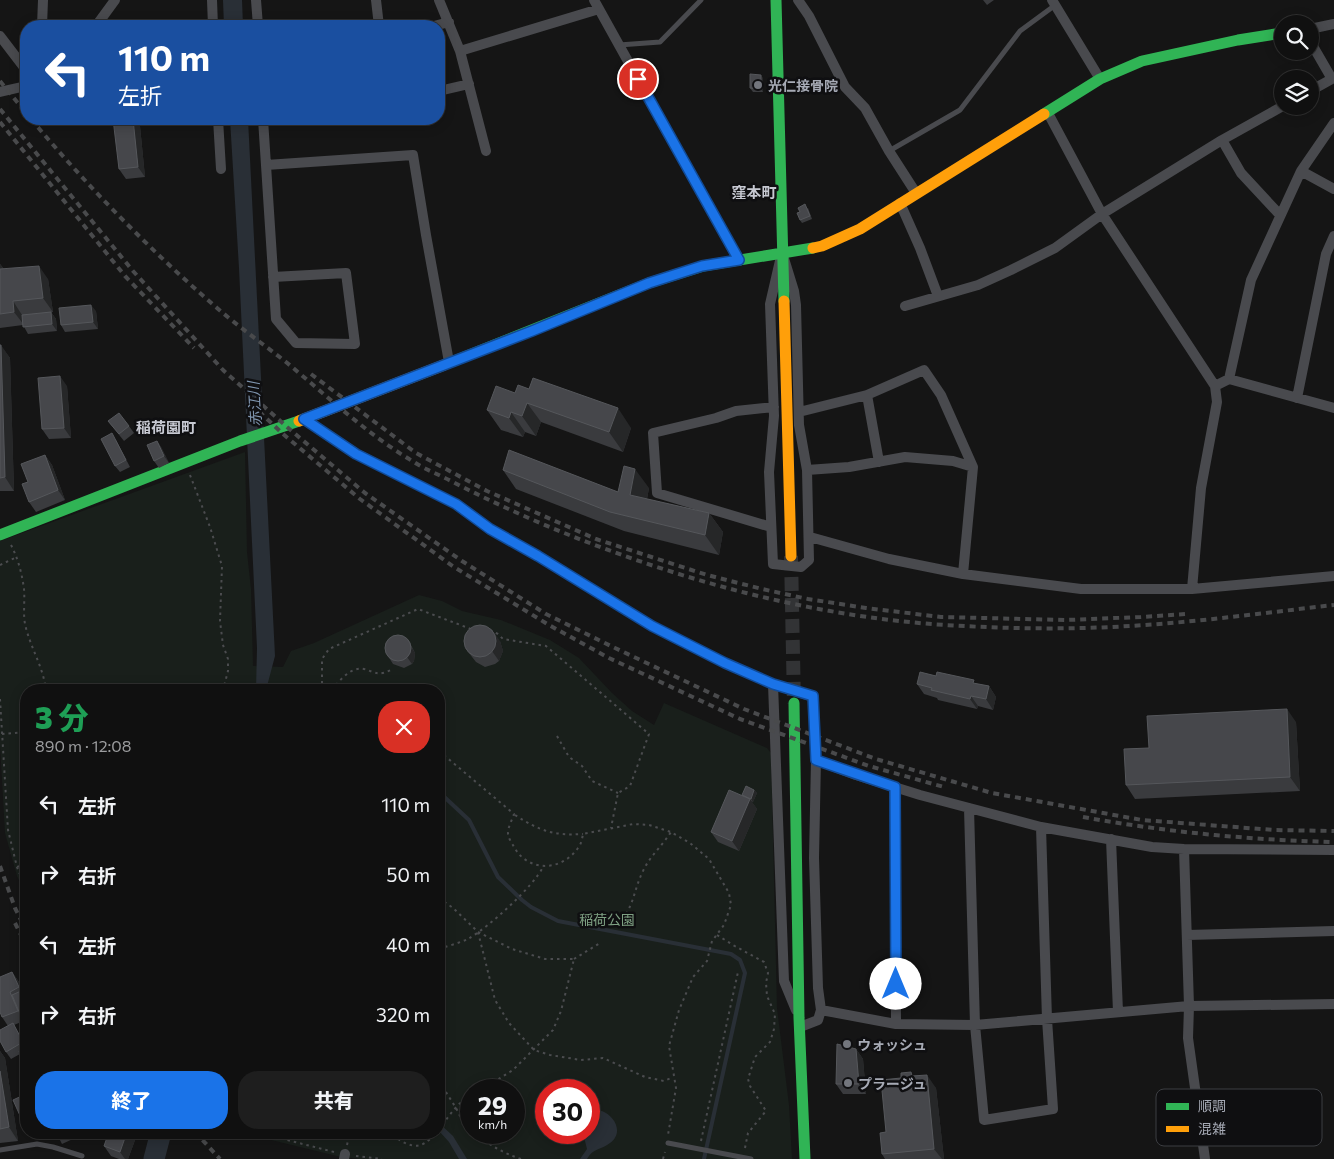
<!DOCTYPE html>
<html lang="ja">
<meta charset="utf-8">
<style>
body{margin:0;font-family:Commissioner,"Noto Sans JP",sans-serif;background:#1e1e1e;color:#f1f3f6;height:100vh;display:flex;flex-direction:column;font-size:19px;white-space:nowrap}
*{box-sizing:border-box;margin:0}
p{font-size:16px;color:#9c9d9f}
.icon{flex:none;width:28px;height:28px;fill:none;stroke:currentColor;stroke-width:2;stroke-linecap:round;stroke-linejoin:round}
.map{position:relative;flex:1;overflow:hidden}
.details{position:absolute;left:20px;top:684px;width:425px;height:455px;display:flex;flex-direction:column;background:#101010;border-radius:20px;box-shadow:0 2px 12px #0003,0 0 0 1px #303030}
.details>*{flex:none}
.hud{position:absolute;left:20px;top:20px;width:425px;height:105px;border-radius:20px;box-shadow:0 2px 12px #0003,0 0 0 1px #303030;background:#1a4fa0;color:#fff;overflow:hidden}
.fabs{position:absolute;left:1274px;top:15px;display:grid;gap:10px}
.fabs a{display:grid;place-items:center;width:45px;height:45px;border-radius:50%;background:#101010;box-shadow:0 2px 12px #0003,0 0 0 1px #303030;font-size:25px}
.speed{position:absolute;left:460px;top:1079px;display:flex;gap:10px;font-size:25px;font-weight:700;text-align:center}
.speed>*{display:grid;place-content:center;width:65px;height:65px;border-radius:50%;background:#101010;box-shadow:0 2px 12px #0003,0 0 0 1px #303030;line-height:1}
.speed small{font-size:12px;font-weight:400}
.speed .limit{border:8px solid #d22;background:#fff;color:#111}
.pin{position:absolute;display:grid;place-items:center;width:42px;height:42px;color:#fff;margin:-21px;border:2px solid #fff;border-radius:50%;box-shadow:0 1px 5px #0007}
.me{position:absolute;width:55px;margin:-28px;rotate:0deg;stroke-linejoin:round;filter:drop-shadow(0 0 4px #0008)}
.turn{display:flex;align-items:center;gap:18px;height:105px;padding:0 15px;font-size:22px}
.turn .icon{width:65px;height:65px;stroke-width:2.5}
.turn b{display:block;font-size:35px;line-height:42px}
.round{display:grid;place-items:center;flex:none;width:52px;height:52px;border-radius:20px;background:#1e1e1e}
.headline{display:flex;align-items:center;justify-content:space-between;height:85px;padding:0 15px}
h1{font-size:30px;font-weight:800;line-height:38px;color:#1e9e55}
.action{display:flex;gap:10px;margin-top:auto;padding:10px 15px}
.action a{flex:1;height:58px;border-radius:20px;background:#1a73e8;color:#fff;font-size:20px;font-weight:800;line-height:58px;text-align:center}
.action a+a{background:#1e1e1e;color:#f1f3f6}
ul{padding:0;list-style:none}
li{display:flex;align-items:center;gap:15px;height:70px;padding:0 15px}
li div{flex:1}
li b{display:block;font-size:19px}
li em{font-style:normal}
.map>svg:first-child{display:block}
.green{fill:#191f1b;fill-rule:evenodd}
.water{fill:#292f36}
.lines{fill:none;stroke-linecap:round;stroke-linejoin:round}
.stream{stroke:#292f36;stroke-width:4}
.river{stroke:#292f36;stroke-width:21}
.secondary-tunnel{stroke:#323335;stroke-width:14;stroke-dasharray:14 7;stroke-linecap:butt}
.path{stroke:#4b4c4f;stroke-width:2;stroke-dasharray:2.5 4;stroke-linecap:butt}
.lane{stroke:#494a4e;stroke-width:5}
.street{stroke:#494a4e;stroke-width:10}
.fast{stroke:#30b455;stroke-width:11}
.slow{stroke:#ff9f0a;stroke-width:11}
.rail{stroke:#494a4c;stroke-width:4;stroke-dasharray:6 5;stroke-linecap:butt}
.wall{fill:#3a3b3e}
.shaded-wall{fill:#262728}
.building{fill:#46474b;stroke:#55575b}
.route-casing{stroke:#114b97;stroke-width:12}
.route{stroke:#1a73e8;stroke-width:9}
.poi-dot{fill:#73767d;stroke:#0f0f11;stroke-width:2}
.labels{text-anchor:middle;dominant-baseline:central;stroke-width:5;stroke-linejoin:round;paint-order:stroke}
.poi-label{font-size:14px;font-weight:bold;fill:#a6aab5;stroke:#0f0f11;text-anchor:start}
.park-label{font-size:14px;fill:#7ea083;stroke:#0f0f11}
.neighbourhood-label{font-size:15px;font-weight:bold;fill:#c7c9d2;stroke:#0f0f11}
.water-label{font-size:15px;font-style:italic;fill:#7f95af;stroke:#0f0f11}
.key{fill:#0f0f11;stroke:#3c3e42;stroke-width:1}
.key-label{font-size:14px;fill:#a6aab5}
</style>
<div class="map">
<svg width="1334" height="1159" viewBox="0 0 1334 1159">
<rect width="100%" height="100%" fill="#151515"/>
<path class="green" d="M245,452L247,552L251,589L253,666L283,667L291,651L314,643L419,595L442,601L462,611L501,620L550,640L579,658L612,693L632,711L654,725L664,703L767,748L771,753L777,1008L789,1105L792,1159H362L341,1157L243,1133L439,1132V690H26V895L17,876L5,833L0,745V541ZM471,1090H514V1132H471ZM546,1090H589V1132H546Z"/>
<path class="water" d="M223,0H242L243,26H224Z
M230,119H248L275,656L266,690H256L257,648L239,268Z
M602,1111C615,1116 624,1133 610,1143C601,1150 593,1148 587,1159H580L587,1149L583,1133L589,1132V1115L594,1112Z
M439,1123L453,1136L467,1159H459L449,1142L439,1131Z"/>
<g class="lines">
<path class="stream" d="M439,792L469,820L498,877L522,900L531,907L558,921L731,954L740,960L745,973L704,1159"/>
<path class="river" d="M154,1159L161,1132"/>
<path class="secondary-tunnel" d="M791,556L794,703"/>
<path class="path" d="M190,475L210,527L222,566L220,621L223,645L228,659V671L223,690
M11,545C18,558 22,574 24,589C25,600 23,613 25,624C30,647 43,666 46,690
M0,565L17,557
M490,630L498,634L503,639L546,646L649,734L630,786L618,793L611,828
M223,689L230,690
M322,690V659L329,649L418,609L471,629
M332,690C339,681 351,666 364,669C377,673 378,676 391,670
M0,699L8,830L17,867L26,889
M2,734L26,732
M557,736L569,757L582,766L592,781L618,793
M439,751L514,814C512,820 508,827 508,833C508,838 512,843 514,847C528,872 561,872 578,848C581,845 582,839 583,834L633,824L649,825L671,832L690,843L709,859L729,893L731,905L724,925L712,941L707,961L693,977L679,1010L669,1046L676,1088L668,1135
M515,815C540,831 554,836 583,834
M17,867L26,864
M439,898L453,908L478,932L495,1000L509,1023L534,1050L550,1055L581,1060L603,1058L645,1077L664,1081L673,1077
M618,924C635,906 633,891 643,871C650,856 662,846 671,832
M478,932L512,949L545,959H574L561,1011L553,1030L513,1070L481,1090
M717,935L733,945L764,962L768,973L766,983L767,996L775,1014L774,1029L770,1042L755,1057L748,1079L750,1086L766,1111L748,1133L745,1148
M439,949C448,946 459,943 468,939C489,927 533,887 543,867
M574,959L600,943
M439,1081L456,1108L464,1124L471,1130
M439,1130C448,1117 457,1103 471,1095
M256,1132L334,1152
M387,1132C407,1145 419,1155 436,1132
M474,1132C489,1145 503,1153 521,1159
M701,1141L738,972
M347,1145L350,1132
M356,1156L382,1159
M663,1159L665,1152"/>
<path class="lane" d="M619,45L660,42L701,0
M889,151L960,110L1020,31L1054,6
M668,1143L751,1159
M0,1150L37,1144L53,1147L82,1156"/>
<path class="street" d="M212,0L213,26
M256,0L258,26
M376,0L379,26
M439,0L460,51L599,9
M594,0L739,261
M798,0L809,16L845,87L865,108L889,151L916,193
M1052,0L1100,79
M42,26L43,0
M96,26L115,0
M434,26L449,22
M1310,29L1334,24
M0,36L26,70
M1310,41L1332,79L1310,91
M460,51L486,151
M439,91L469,84
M0,92L26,86
M1048,113L1102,214L1215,386L1217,402L1201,488L1192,589
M218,119L221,169
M263,119L276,319L296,343L355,344L346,273L273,277
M1222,140L1241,173L1280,215
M266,165L413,155L426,235L449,362
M1301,171L1334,123
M900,203L920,248L938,296
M782,252L794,291L796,305L799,425L807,470L809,560L801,567L773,564L769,472L774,416L770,304Z
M905,306L978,285L1011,270L1055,248L1102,214L1222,140L1283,106
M1229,379L1251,280L1301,171L1334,189
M1215,386L1229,379L1334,408
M867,395L879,462
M1297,398L1326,254L1334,236
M799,412L867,395L924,370L941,395L973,467L963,574
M304,419L357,454L456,504L490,529L538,556L652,626L725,663L773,684L813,697L816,760L856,775L920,795L1041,827L1152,847L1184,849L1334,850
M807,470L849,467L905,457L953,461L973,467
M771,527L657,493L653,433L716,418L736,411L774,407
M810,537L889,559L963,574L1081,589H1192L1334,576
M773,684L784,981L796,1010
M895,787L896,1024
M969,808L975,1025L984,1120L1053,1109L1047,1019L1041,827
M1111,839L1118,1012
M1184,849L1189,1006L1188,1038L1205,1159
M1187,935L1334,931
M821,1010L896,1024L975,1025L1189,1006L1334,1004
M800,1027L818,1020L821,1010L818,988L814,858L816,760
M344,1159L345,1154"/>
<path class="fast" d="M776,0L784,301
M1044,114L1100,79L1142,61L1238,40L1282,33
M444,365L649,283L703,266L813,248
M0,535L240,441L299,421
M794,703L799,1018L805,1159"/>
<path class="slow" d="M813,248L822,246L860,229L1044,114
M784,301L791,556
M299,421L444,365"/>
<path class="rail" d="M0,81L26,113
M0,109L133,271L223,370L287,427L365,493L462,561L546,614L615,648L744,709L876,759L992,793L1142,820L1274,830L1334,831
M31,119C87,186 150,250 217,308C239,327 263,344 286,362C327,396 368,435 414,462C426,470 440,475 453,482C482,497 510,510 540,523C668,577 805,616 945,625C1011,629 1078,630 1144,625C1207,621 1271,612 1334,605
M0,122L125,276L194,348
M311,374L416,453L487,491L596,539L707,575L762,589L808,599L866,608L941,617L1066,620L1141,617L1185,614
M251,404L283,434L360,499L454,567L549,625L609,658L740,719L869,766L944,787
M1083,817C1166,832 1250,840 1334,842
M0,866L15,908L26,930
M15,923L26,945
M195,1132L220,1159"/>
</g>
<path class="wall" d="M983,0H994L987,5Z
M763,78V92H753L750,88Z
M76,119H135L140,126L145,177L126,179L119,169L114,120L80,124Z
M808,208L812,219L802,223L800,220V212Z
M0,264L4,269L48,279L53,312L22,315L51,312L56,319L57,331L28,334L23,325L0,328Z
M96,311L98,329L65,332L61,325Z
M0,345L10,358L14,491H0Z
M67,386L71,438L49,439L42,429Z
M515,393L631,428L623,452L541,422L536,436L525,432L523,437L501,430L487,410Z
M108,421L129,426L134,433L124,441Z
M116,440L130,467L120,472L115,466Z
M157,441L161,447L169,463L159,468L154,461Z
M45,455L52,465L65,500L36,512L29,502L28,482Z
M503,470L618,492L649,488L647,499L709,513L723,532L719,555L624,531L516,489Z
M500,641L503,651L499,661L495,664L485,667L476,662L465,648Z
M411,645L415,653L414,661L412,664L404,668L393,664L386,653Z
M917,684H977L989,686L996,697L993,710L978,706L977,709L938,700L937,698L924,694Z
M1296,722L1300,791L1135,799L1126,785L1149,748Z
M754,790L757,793L753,802L751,801L757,809L739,851L718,842L711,832L743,796L742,795Z
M12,972L19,982L26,998V1020L14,1025L26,1046V1068L20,1054L11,1059L6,1052L8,1026L2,1017Z
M856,1049L863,1059L866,1094H843L836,1084Z
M0,1051L5,1058L18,1141L0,1143Z
M914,1076L936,1088L944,1159H885L882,1154L886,1132L901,1078Z
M26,1094V1126L22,1120Z
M56,1132H88L62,1144Z
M109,1132H138L128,1159H119L111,1156L104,1146Z"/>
<path class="shaded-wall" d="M761,75L763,78V92L761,89Z
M133,119H135L140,126L145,177L138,167Z
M0,264L9,276L0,270Z
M39,266L48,279L53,312L43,298Z
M13,301L22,315L24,325L14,312Z
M91,305L96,311L98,329L93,322Z
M51,312L56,319L57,331L52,324Z
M1,345L10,358L14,491L5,477Z
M60,376L67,386L71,438L64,428Z
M527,403L541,422L536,436L522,416Z
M618,408L631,428L623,452L609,432Z
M511,412L525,432L523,437L509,418Z
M157,441L161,447L169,463L164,456Z
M45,455L52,465L65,500L58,490Z
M635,469L649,488L644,515L630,495Z
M709,513L723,532L719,555L705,535Z
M493,631L500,641L503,651L499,661L492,651Z
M406,638L415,653L414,661L412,664L407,657Z
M989,686L996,697L993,710L986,699Z
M971,696L978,706L977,709L970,699Z
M1287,709L1296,722L1300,791L1290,777Z
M754,790L757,793L753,802L751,799Z
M750,799L757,809L739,851L732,841Z
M12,972L19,982L26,997L19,987Z
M856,1049L863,1059L866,1094L859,1084Z
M0,1051L5,1058L18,1141L9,1127L0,1071Z
M927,1075L936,1088L944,1159H942L934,1149Z
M127,1132H138L128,1159H125L120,1152Z"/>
<path class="building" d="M750,74L761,75V89L750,88Z
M113,119H133L138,167L119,169Z
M805,204L810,216L800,220L797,213L800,212L798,208Z
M39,266L43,298L13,301L14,312L0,314V269Z
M91,305L93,322L61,325L59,308Z
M51,312L52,324L23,327L22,315Z
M0,345H1L5,477L0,478Z
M60,376L64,428L42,429L38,378Z
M533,378L618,408L609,432L527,403L522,416L511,412L509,418L487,410L496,386L515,393L518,385L529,389Z
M119,413L129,426L119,434L108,421Z
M112,433L126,460L115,466L101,439Z
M157,441L164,456L154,461L147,445Z
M509,450L618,492L624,466L635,469L630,495L709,513L705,535L610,512L503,470Z
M45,455L58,490L29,502L22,484L28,482L21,464Z
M464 641a16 16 0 1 1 32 0a16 16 0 1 1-32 0Z
M385 648a13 13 0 1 1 26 0a13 13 0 1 1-26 0Z
M920,672L936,676L937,672L974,680L973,683L989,686L986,699L971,696L970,699L931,690L932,688L917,684Z
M1287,709L1290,777L1126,785L1124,749L1149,748L1147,716Z
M746,786L754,790L751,799L742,795Z
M729,790L750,799L732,841L711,832Z
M12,972L19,987L10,992L18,1011L2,1017L0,1012V977Z
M21,991L26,1001V1010L20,1014L12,995Z
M13,1023L23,1042L6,1052L0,1041V1030Z
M837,1044L856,1049L859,1084H836Z
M26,1047V1068L19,1051Z
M0,1071L9,1127L0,1129Z
M911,1072L912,1076L927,1075L934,1149L882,1154L880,1133L886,1132L881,1080L901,1078V1073Z
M26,1094V1119L22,1120L13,1100Z
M56,1132H69L58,1137Z
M109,1132H127L120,1152L104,1146Z"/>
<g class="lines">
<g class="route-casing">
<path id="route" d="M638,79L739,260L702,266L649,283L532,331L304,419L356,454L456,504L490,529L538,556L652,626L725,663L773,684L813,696L816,760L895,787L896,984"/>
</g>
<use href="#route" class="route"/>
</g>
<g class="poi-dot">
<circle cx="758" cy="85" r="5"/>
<circle cx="847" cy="1044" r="5"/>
<circle cx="848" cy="1083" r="5"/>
</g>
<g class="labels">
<g class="poi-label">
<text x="768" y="85">光仁接骨院</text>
<text x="857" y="1044">ウォッシュ</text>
<text x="858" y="1083">プラージュ</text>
</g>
<g class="park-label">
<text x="607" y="919">稲荷公園</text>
</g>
<g class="neighbourhood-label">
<text x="754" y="192">窪本町</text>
<text x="166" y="427">稲荷園町</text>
</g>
<g class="water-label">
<text transform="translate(254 404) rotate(-93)">赤江川</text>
</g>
</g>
<rect x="1156" y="1089" width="166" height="57" rx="8" class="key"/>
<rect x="1166" y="1103" width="23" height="7" fill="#30b455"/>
<rect x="1166" y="1126" width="23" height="6" fill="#ff9f0a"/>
<g class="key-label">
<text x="1198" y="1111">順調</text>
<text x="1198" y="1134">混雑</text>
</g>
</svg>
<div class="fabs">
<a><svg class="icon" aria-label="search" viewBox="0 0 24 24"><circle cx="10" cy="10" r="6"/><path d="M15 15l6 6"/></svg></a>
<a><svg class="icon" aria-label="layers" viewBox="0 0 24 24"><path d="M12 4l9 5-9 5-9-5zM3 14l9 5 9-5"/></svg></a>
</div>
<div class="speed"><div>29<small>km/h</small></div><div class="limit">30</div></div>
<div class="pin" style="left:638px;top:79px;background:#d93025"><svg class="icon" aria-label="arrive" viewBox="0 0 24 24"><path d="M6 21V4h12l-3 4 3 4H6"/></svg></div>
<svg class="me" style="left:896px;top:984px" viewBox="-20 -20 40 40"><circle r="19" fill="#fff"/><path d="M0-13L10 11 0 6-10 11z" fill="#1a73e8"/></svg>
<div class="hud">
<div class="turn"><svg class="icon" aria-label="left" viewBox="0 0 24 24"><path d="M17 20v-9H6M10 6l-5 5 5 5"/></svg><div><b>110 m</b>左折</div></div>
</div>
<section class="details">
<div class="headline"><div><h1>3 分</h1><p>890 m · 12:08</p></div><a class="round" style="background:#d93025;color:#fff"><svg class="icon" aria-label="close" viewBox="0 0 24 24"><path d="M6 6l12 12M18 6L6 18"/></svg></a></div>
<ul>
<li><svg class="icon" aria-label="left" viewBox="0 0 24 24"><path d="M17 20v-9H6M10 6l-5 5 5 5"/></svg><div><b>左折</b></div><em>110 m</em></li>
<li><svg class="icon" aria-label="right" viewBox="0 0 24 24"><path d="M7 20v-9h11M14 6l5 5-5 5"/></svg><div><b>右折</b></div><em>50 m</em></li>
<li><svg class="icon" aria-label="left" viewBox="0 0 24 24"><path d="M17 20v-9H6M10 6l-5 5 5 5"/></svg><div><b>左折</b></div><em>40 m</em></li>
<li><svg class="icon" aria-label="right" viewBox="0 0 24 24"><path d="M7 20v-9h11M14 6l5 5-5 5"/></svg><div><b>右折</b></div><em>320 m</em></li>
</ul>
<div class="action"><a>終了</a><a>共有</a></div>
</section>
</div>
